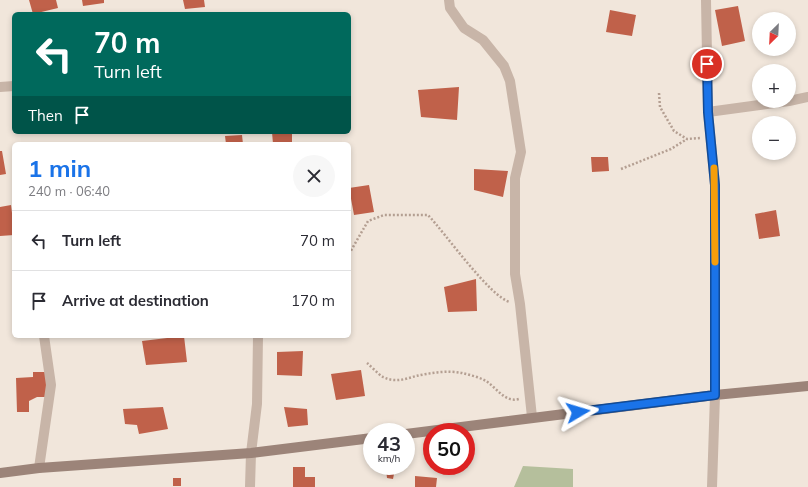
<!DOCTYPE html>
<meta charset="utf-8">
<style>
body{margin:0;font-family:Mulish,sans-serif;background:#f7f7f7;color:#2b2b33;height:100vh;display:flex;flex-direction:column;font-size:15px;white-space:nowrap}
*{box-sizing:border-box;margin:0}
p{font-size:13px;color:#7c7c81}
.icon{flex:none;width:22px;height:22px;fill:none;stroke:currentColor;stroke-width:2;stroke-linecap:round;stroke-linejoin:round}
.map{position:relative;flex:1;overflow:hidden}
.drawer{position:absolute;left:12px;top:142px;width:339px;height:196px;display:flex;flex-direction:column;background:#fff;border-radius:6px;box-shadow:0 2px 6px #0003}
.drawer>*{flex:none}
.top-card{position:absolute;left:12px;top:12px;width:339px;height:122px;border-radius:6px;box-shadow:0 2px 6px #0003;background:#00695c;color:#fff;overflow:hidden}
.needle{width:26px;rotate:204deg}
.controls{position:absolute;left:752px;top:12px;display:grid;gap:8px}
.controls a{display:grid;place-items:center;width:44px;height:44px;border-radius:50%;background:#fff;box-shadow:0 2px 6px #0003;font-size:20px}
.speed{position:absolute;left:363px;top:423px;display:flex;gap:8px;font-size:20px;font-weight:700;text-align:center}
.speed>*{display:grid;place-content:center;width:52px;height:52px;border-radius:50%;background:#fff;box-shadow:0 2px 6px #0003;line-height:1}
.speed small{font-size:10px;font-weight:400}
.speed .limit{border:6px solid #d22;background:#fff;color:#111}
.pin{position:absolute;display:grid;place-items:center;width:34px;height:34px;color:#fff;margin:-17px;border:2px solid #fff;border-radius:50%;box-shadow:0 1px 4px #0007}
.me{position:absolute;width:44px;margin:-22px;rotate:83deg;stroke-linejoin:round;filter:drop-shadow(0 0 3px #0008)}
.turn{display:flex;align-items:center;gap:14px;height:84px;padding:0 16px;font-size:18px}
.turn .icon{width:52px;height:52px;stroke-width:2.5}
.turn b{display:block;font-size:28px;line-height:34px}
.then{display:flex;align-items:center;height:38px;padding:0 16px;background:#0003;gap:8px;font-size:15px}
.round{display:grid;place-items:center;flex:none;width:42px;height:42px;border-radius:21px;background:#f7f7f7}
.headline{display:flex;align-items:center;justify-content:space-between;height:68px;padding:0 16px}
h1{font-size:24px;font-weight:700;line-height:30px;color:#1a73e8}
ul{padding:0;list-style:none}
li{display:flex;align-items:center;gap:12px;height:60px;padding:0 16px;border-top:1px solid #e1e1e2}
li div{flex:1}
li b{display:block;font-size:15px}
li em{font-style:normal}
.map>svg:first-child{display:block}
.green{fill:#b5bf9c}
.building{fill:#c0614a}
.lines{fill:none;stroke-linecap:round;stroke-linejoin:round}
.path{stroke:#b49f92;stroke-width:2.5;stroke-dasharray:2 2;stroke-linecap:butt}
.street{stroke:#c8b5a8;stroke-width:10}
.secondary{stroke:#9c8479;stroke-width:10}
.route-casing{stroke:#114b97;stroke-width:10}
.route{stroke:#1a73e8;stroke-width:7}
.slow{stroke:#f59e0b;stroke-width:7}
</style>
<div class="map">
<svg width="808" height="487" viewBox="0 0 808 487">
<rect width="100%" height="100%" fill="#f1e6db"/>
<path class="green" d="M523,466L573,469V487H514Z"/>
<path class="building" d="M29,0H56L58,8L33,14Z
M82,0H104V3L83,6Z
M183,0H204L205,7L185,9Z
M738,6L745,41L722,46L715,10Z
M610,10L636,15L632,36L606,32Z
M459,87L457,120L421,117L418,90Z
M272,132H292V144H273Z
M242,135L243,144H226L225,136Z
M0,151H2L6,174L0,175Z
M591,157H608L609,171L592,172Z
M474,169L508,171L503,197L474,190Z
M369,185L374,212L354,215L349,188Z
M11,205L13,221H14V235L0,236V207Z
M776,210L780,236L759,239L755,214Z
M476,279L477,311L448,312L444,287Z
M184,336L187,362L146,365L142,341Z
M303,351L302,376L277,375V352Z
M361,370L365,396L336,400L331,374Z
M33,372H47L48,397H37L29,401V412H17L16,378L33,377Z
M163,407L168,429L139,434L137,425L125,424L123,409Z
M284,407L307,409L308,425L288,427Z
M293,467H305V477H315V487H293Z
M386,469H395L393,479L387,478Z
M415,476L437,478L436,487H415Z
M173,478H181V486H173Z"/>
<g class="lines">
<path class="path" d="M659,93L660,107L674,131L687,139L700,138
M621,169L671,149L687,139
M349,254L368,221L384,215H428C445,233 490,297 510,302
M367,363C372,367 378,374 383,377C395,383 405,379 416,376C430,373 448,370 462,373C470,375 479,377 486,381C497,388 505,403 519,399"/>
<path class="street" d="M449,0L450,8L464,28L483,40L504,66L510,81L521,152L515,178V274L520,304L532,417
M706,0L708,112
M0,87L14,86
M789,101L808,97
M39,468L51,385L44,336
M250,487L251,453L257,404L258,336
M712,487L715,395V185L708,112L789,101"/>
<path class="secondary" d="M406,434L715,395L808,386
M0,473L39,468L251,453L372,438"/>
</g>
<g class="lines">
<g class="route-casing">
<path id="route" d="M578,412L715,395V185L708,112L707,64"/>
</g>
<use href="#route" class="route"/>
<path class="slow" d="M714,168L715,262"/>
</g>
</svg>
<div class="controls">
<a><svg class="needle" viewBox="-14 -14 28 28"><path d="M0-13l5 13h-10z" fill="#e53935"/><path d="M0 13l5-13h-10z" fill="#7c7c81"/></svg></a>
<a>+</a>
<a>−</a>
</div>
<div class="speed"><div>43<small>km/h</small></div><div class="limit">50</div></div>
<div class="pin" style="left:707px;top:64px;background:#d93025"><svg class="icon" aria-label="arrive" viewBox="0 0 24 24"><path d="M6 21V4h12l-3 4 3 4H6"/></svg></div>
<svg class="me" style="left:578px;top:412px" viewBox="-20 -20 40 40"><path d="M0-17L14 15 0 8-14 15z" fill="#1a73e8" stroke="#fff" stroke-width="4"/></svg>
<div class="top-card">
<div class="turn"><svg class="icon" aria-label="left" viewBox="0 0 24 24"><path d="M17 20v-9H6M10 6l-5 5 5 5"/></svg><div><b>70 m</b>Turn left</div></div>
<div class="then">Then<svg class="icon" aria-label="arrive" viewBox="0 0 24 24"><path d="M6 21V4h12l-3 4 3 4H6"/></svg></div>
</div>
<section class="drawer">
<div class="headline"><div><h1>1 min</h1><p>240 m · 06:40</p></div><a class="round"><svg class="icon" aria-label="close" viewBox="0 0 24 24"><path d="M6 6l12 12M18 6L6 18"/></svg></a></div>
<ul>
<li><svg class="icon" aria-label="left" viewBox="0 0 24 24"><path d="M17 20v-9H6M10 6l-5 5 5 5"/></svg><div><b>Turn left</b></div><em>70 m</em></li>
<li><svg class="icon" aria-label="arrive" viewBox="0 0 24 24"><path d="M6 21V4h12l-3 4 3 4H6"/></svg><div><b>Arrive at destination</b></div><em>170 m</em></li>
</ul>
</section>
</div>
